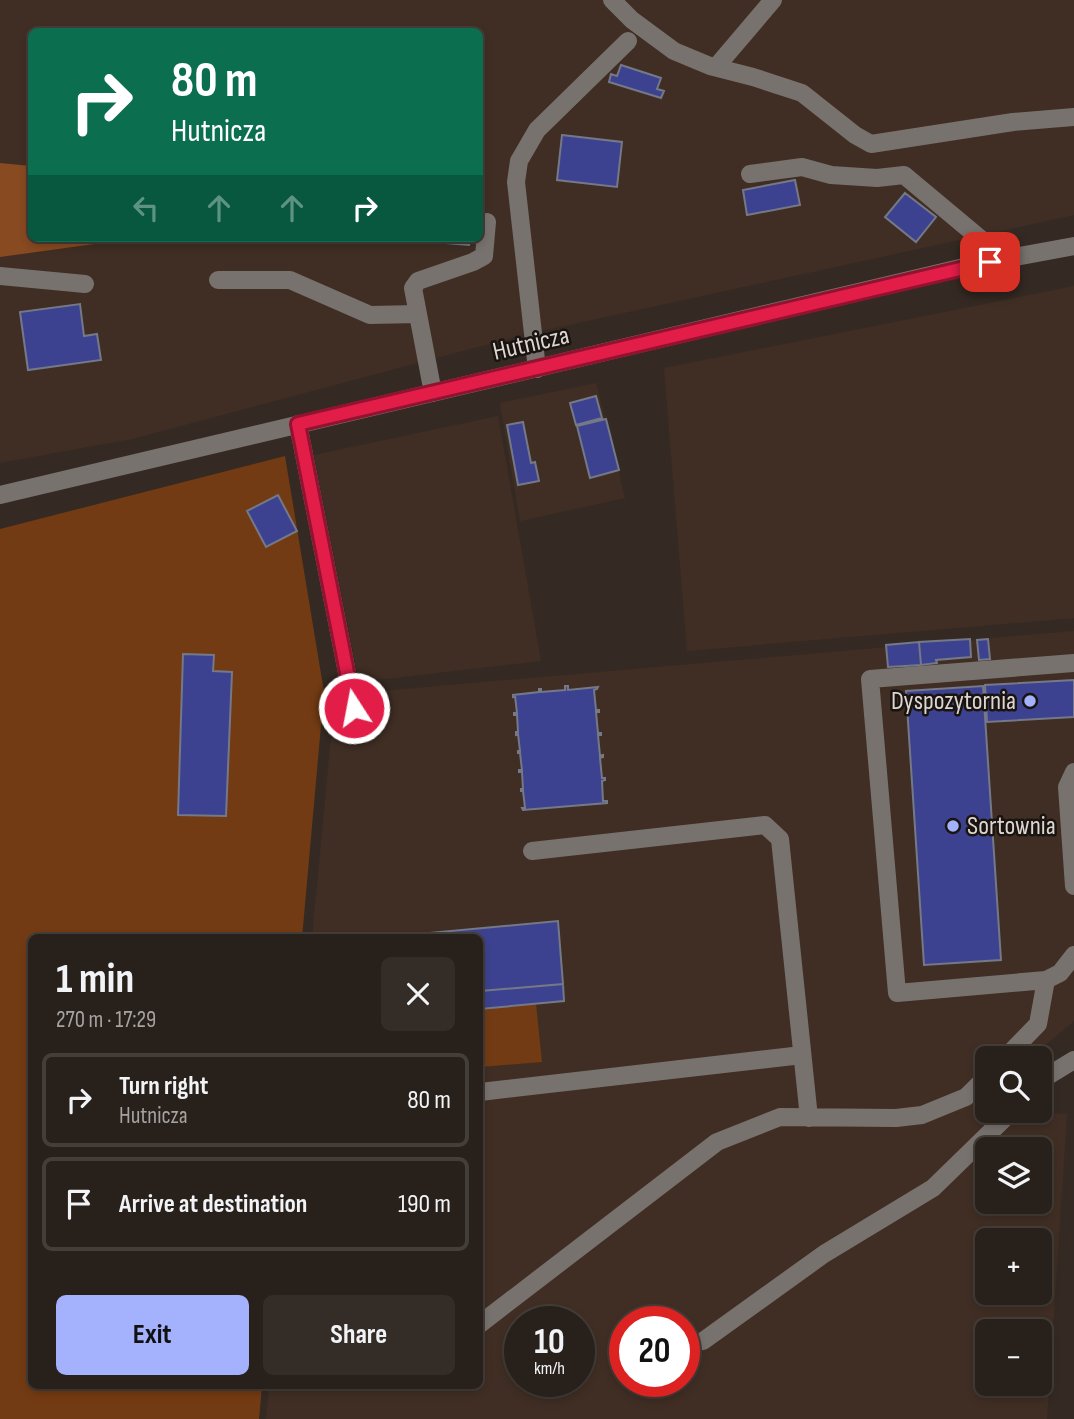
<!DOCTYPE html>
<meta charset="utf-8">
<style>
body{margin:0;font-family:"Sofia Sans Condensed",sans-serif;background:#342d27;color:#f1f3f6;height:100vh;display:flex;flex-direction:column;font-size:26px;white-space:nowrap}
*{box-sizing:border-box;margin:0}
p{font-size:23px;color:#a5a3a2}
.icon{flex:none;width:38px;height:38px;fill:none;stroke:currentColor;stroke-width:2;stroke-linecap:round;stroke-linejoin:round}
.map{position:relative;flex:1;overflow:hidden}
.drawer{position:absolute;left:28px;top:934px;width:455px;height:455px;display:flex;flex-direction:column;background:#28201a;border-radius:10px;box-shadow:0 4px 10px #0003,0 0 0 2px #443e39}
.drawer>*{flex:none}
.top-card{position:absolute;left:28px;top:28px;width:455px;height:214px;border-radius:10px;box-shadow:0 4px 10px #0003,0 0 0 2px #443e39;background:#0b6e4f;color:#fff;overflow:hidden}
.buttons{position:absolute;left:975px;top:1046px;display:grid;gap:14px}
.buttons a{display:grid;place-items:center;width:77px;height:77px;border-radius:10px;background:#28201a;box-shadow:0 4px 10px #0003,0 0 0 2px #443e39;font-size:35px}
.speed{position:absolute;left:504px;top:1306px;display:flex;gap:14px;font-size:35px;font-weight:700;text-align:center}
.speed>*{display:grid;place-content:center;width:91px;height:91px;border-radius:50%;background:#28201a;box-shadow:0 4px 10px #0003,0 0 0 2px #443e39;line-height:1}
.speed small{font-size:18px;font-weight:400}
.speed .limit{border:10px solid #d22;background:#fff;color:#111}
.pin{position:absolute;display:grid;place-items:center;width:60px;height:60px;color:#fff;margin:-30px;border-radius:14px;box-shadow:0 4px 10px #0006}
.me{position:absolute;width:77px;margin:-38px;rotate:349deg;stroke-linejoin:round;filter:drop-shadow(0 0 5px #0008)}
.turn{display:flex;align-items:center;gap:24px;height:147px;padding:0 28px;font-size:32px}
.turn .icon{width:91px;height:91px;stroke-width:2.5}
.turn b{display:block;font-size:49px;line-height:60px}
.lanes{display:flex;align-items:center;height:66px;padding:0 28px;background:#0003;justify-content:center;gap:35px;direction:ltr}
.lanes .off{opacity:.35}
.round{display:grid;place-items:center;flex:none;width:74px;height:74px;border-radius:10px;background:#342d27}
.head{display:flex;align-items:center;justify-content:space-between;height:119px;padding:0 28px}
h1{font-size:42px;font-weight:700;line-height:52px}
.action{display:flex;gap:14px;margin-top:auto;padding:14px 28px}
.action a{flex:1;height:80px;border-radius:10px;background:#a4b1fc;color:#111;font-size:28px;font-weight:700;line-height:80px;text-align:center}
.action a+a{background:#342d27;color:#f1f3f6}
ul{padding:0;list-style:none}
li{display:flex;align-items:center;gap:21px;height:94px;margin:0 14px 10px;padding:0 14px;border:4px solid #443e39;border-radius:10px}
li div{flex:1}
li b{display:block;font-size:26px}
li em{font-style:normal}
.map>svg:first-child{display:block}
.built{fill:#402e24;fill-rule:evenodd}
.green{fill:#733b13}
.forest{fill:#884a20}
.building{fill:#3c428f;stroke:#757886;stroke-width:2}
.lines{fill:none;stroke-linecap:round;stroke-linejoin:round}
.minor{stroke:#78726e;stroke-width:18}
.route-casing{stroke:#92132f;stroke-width:18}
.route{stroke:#e11d48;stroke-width:12}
.poi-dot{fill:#a4b1fc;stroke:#191410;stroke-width:2.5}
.labels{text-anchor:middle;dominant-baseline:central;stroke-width:5;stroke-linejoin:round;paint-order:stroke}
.street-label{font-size:26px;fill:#ddd5d1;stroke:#191410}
.poi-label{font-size:26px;fill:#ddd5d1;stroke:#191410;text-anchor:end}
</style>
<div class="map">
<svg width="1074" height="1419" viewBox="0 0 1074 1419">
<rect width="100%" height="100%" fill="#352a23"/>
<path class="built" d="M0,0H1074V215L523,335L132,439L0,463ZM32,32H480V238H32Z
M1074,286V618L687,651L664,368Z
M596,383L625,498L520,521L500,403Z
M498,416L541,661L359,682L314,455Z
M1074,631V1021L1029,1059H987V1111L1067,1114L1047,1419H266L269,1386H480V938H312L335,695ZM987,1150H1040V1202H987ZM987,1241H1040V1293H987ZM520,1321H579V1381H520ZM625,1321H684V1381H625ZM987,1332H1040V1384H987Z"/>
<path class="green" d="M285,456L324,692L302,938H32V1386H262L259,1419H0V529Z
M536,1004L542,1062L480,1067V1009Z"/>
<path class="forest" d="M0,163L31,166L32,238H108L109,242L0,257Z"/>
<path class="building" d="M621,65L661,78L657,89L664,91L661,98L609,82L611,74L617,76Z
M562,135L622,142L617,187L557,180Z
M795,180L800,205L747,215L743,190Z
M905,193L936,217L916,242L885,217Z
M409,238H470L469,245L409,240Z
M80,304L84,336L97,334L101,360L28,370L20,312Z
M596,396L602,418L576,425L570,403Z
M606,419L619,470L590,478L577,426Z
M523,422L531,463L535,462L539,481L518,485L507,425Z
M278,495L297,531L266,547L247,511Z
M970,639L971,657L936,660L937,663L921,665L919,642Z
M988,639L990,659L979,660L977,640Z
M919,642L921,665L888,667L886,645Z
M183,654L214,655L213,671L232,672L226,816L178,815Z
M1074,680V717L987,722L985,685Z
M565,686H568V690L598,687L597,689L594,690L596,710H599V712H596L598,733H601V735H598L600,756L603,755V757L600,758L602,778H605V780L602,781L603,801H607V803L523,810L522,808H525L523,791H521V789H523L522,772H519V770H522L520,753H518V751H520L518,734L516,735V732H518L517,715H514V713H517L515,696L513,697V695L539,692V689H541V692L565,690Z
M983,686L1001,960L924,965L906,691Z
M558,921L563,984L480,991V938H397L396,936Z
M563,984L564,1001L480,1009V991Z"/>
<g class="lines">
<path class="minor" d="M612,0L632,20L674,51L710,66L753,77L802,93L855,135L871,144L1013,122L1074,117
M716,67L773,0
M750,174L802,167L831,175L877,178L904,175L983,241L990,262
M0,276L85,284
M218,280H290L370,315L418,314
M537,369L516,182L519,161L537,130L628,41
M433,393L413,288L418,281L473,262L484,256L487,222
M298,424L354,708
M0,495L977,264L1074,246
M1074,663L870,679L897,993L1046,980L1060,973L1074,955
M1074,772L1067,787L1074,886
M532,851L765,825L780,839L809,1118
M1004,1059L1038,1024L1046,980
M1040,1084L1046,1077L1074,1060
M480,1092L802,1055
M480,1324L717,1142L780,1117L896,1118L922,1115L966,1097L987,1076
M703,1341L824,1254L933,1188L1012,1111"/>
</g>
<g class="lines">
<g class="route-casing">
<path id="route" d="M354,708L298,424L990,262"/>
</g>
<use href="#route" class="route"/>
</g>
<g class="poi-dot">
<circle cx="1030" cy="701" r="7"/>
<circle cx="953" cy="826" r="7"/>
</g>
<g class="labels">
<g class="street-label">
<text transform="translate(531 344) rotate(-13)">Hutnicza</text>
</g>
<g class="poi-label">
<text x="1016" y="701">Dyspozytornia</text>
<text x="967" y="826" text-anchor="start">Sortownia</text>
</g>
</g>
</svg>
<div class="buttons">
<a><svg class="icon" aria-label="search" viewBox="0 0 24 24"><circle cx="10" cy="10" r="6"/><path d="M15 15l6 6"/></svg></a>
<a><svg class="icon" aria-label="layers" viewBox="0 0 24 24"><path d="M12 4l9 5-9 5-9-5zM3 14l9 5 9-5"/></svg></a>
<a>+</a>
<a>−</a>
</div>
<div class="speed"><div>10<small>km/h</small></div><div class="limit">20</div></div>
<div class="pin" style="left:990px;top:262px;background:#d93025"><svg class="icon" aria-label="arrive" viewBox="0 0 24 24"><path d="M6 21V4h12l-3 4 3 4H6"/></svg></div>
<svg class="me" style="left:354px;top:708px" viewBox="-20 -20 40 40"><circle r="17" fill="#e11d48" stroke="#fff" stroke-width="3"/><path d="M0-11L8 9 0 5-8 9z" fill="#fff"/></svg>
<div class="top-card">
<div class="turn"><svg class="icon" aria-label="right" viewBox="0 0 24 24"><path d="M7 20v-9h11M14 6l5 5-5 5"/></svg><div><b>80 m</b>Hutnicza</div></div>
<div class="lanes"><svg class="icon off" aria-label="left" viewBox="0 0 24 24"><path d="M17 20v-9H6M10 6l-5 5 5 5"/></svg><svg class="icon off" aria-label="ahead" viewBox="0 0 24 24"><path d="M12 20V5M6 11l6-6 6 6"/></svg><svg class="icon off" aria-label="ahead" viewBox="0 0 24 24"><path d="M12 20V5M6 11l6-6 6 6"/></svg><svg class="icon" aria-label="right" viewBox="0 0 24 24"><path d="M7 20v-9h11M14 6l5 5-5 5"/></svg></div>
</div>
<section class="drawer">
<div class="head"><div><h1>1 min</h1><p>270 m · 17:29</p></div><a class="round"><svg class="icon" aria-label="close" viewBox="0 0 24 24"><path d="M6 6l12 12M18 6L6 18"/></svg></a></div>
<ul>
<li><svg class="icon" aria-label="right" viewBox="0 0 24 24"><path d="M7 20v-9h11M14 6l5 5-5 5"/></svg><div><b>Turn right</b><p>Hutnicza</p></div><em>80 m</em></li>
<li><svg class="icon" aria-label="arrive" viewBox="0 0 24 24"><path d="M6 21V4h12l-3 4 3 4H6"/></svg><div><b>Arrive at destination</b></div><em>190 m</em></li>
</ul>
<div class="action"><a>Exit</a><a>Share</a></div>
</section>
</div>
